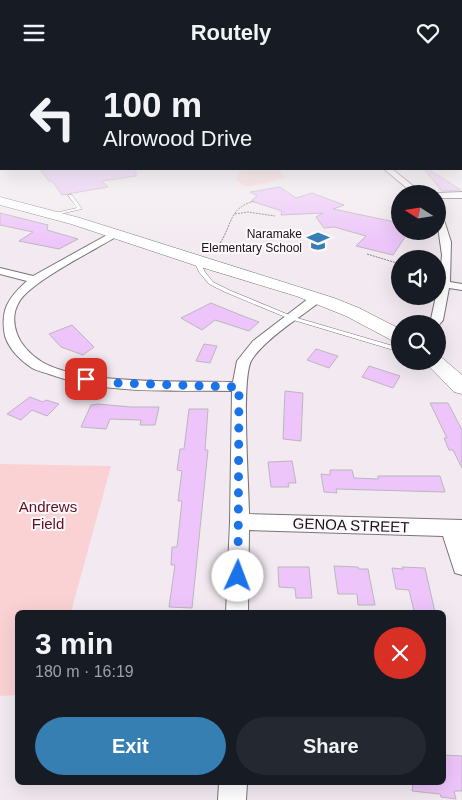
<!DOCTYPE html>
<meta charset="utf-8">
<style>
body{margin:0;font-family:Arial,sans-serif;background:#242831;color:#f1f3f6;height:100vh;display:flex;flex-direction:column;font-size:19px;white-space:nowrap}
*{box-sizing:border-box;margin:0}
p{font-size:16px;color:#9ea1a6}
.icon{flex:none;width:28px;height:28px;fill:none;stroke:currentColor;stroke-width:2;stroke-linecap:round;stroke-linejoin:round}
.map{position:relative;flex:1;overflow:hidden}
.details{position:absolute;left:15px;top:545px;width:431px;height:175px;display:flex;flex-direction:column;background:#171b24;border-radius:8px;box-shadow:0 5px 20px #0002}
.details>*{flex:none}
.guide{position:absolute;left:0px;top:0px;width:462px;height:105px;box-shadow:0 5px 20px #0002;background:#171b24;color:#f1f3f6;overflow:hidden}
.needle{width:32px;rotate:282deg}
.tools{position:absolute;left:391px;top:120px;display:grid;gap:10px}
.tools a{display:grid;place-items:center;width:55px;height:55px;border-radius:50%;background:#171b24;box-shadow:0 5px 20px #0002;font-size:25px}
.pin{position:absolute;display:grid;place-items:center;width:42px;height:42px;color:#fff;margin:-21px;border-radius:10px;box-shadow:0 2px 8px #0006}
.me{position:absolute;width:55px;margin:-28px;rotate:2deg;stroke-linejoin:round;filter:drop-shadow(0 0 4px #0008)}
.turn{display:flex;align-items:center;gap:18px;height:105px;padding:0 20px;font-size:22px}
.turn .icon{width:65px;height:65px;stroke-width:2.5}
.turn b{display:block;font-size:35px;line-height:42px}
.round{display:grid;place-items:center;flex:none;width:52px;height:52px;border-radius:26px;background:#242831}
.summary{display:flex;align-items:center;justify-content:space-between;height:85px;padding:0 20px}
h1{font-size:30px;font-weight:700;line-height:38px}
.cta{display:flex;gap:10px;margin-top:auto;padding:10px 20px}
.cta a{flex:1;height:58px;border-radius:30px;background:#367fb3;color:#fff;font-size:20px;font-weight:700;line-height:58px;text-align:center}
.cta a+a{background:#242831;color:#f1f3f6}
header{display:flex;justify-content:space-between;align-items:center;height:65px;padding:0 20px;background:#171b24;font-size:22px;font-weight:700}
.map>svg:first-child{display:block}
.green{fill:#fad2d4}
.building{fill:#edc5fa;stroke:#bbb6bd}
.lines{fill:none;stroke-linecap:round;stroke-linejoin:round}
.lane-casing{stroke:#7b7378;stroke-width:1}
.street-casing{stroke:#7b7378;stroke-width:2}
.secondary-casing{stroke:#7b7378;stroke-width:1}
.path{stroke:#837e82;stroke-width:1;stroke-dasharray:2 1;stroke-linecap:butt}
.lane{fill:#fff;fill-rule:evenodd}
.street{fill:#fff;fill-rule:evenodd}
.secondary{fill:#fff;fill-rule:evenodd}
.route{stroke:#1a73e8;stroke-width:9;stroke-dasharray:0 16.2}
.labels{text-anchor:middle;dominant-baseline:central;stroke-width:4;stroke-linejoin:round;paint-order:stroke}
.far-poi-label{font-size:12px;fill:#171417;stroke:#fef7fc;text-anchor:end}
.park-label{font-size:15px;fill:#5d1121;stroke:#fef7fc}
.street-label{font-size:15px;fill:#171417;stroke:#fef7fc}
</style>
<header><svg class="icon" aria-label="menu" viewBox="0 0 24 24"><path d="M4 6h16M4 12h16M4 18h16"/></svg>Routely<svg class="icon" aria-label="heart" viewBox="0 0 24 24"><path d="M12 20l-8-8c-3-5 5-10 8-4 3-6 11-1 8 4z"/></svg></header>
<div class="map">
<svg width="462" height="735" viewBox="0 0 462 735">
<rect width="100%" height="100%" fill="#f2eaf0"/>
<path class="green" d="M245,104H277L286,113L246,122L236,115L240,107Z
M0,399L111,401L71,547L18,548L17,630L0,631Z"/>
<path class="building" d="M40,104H136V111L102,116L108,122L62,130L52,116H49Z
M424,104H428L461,125L442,126Z
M280,122L296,133L312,128L344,140L333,144L400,158V166H409L393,190L356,181L366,171L334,162L324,163L316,152L323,148L281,150L282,146L251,136L257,131L250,127Z
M0,148L48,160L47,165L78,174L59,184L19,176L33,167L0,160Z
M211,238L243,251L259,257L249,266L215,255L202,265L181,253Z
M72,260L94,282L83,290L61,282L49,269Z
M204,279L217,281L210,298L196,296Z
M316,284L338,291L329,303L307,295Z
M369,301L400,311L393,323L362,312Z
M285,326L303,328L301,376L283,374Z
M30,332L43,337L46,335L59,339L47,351L32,345L21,355L7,349Z
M430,338H448L462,365V403L453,385H449L444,373H447Z
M98,339L131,342H159L155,360H140L141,355L110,354L106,364L81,362L91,340Z
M189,344H208L205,385H208L192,543L169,542L175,500H171L172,482H177L182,436H178L182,406L177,405L180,384H184Z
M292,396L296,418H288L289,422H271L268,397Z
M330,405H352L354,413L378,414V411H440L445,427L336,424L337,428L324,427L321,409L330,410Z
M334,501L358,502L359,504H368L375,540H358L357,529H338Z
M278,502H309L312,533H296L295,523L279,522Z
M402,502L425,503L435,547L414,546L409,525L396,524L392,503L403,504Z
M444,690L462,691V726H454L456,734L441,732L440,729L412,726L413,718H444Z"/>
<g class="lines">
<g class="lane-casing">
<path id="lane" d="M68,130H72L82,144L55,150V148L77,143Z
M195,195H199L205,207L213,217L229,225L294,252L400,283V287L290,254L225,227L209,219L199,207L194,196Z"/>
</g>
<g class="street-casing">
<path id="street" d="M384,104H392L423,129H414Z
M462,127V133H438V128Z
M438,149L443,152L451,177L450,217L462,219V225L449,223L443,255L438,261V259H426L431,254L436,231H438L442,190L438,162Z
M116,165L121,168L119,170C97,184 31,216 19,237C13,247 13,258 17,269C21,280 31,290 42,297C81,320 185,316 233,317L237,296L253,276L313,230H321L323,233L321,236C303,250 262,276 251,296C241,316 249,421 249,449L462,455V510L455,508L443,471L249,465L248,548H226L230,457L232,326C172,325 106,330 49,309C44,307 37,306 32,303C20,295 9,284 5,271C0,245 8,233 27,216L0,209V203L33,211Z
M219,718H247L246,735H218Z"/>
</g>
<g class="secondary-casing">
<path id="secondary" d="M0,132L80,153L334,233L359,243L400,264V278L393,276L346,251L296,231L194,200L71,159L0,140Z
M438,291L441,292L462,310V329L454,327L424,296H438Z"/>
</g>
<path class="path" d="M235,149L248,147L275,151
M212,187C234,168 224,143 255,136
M367,189L400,199"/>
<use href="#lane" class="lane"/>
<use href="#street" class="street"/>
<use href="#secondary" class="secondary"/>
</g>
<linearGradient id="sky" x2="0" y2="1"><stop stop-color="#99b0ec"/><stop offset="0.42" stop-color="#f9f6f8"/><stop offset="1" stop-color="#f9f6f8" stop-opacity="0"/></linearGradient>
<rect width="462" height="179" fill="url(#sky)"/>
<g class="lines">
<path class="route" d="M86,314L116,318L239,322L238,511"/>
</g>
<defs>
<g id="school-bare" transform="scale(1.725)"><path d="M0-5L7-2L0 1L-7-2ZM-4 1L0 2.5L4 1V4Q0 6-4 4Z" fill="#367fb3" stroke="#fef7fc" stroke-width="2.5" paint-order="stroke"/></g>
</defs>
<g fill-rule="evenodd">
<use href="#school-bare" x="318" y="176"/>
</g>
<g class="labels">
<g class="far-poi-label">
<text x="302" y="169">Naramake<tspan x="302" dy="14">Elementary School</tspan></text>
</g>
<g class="park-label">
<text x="48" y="441">Andrews<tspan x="48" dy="17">Field</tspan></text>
</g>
<g class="street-label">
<text transform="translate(351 460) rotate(2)">GENOA STREET</text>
</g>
</g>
</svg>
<div class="tools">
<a><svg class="needle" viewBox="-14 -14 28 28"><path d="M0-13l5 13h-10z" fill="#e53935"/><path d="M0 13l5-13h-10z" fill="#9ea1a6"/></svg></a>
<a><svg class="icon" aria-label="sound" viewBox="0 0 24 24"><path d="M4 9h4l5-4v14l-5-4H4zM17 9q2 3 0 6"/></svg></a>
<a><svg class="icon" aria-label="search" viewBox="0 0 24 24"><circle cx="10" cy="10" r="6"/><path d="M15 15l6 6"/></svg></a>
</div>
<div class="pin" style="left:86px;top:314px;background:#d93025"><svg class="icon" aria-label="arrive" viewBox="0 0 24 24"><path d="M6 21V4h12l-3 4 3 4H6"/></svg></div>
<svg class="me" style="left:238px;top:511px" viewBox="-20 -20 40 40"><circle r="19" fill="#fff"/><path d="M0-13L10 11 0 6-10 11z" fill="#1a73e8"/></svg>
<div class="guide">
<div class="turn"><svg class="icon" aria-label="left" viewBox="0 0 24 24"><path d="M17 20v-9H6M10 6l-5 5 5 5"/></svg><div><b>100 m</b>Alrowood Drive</div></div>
</div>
<section class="details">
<div class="summary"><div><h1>3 min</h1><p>180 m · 16:19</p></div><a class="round" style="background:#d93025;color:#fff"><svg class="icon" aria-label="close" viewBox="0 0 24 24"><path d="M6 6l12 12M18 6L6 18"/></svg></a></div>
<div class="cta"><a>Exit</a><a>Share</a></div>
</section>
</div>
